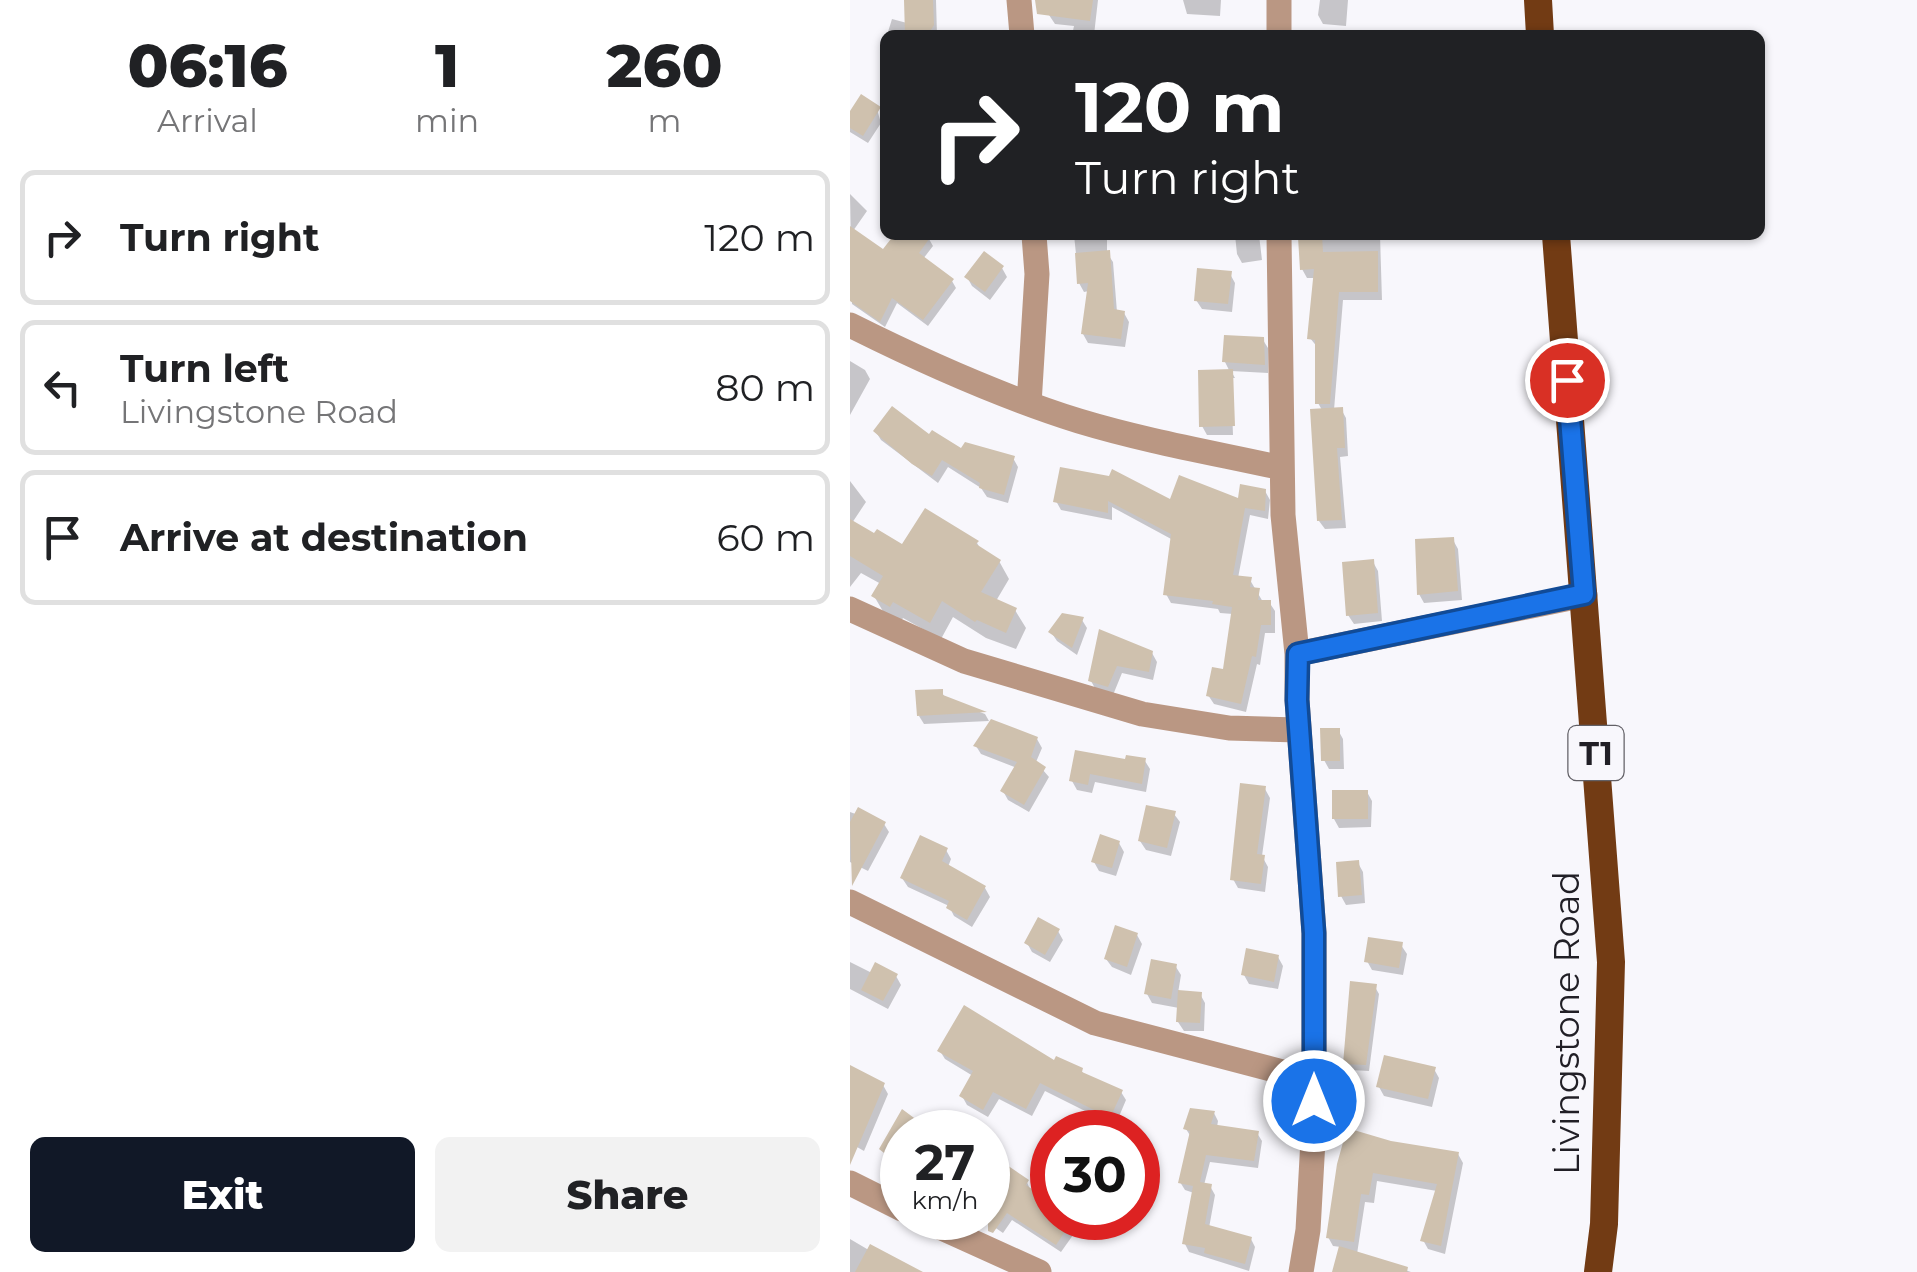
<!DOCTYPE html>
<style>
body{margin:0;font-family:Montserrat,sans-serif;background:#f2f2f2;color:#202124;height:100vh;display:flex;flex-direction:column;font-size:38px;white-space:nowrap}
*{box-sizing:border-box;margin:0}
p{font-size:32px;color:#757577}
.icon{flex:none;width:55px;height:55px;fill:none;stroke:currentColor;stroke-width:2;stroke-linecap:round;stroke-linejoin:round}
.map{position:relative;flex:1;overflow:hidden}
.drawer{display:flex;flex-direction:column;background:#fff;width:850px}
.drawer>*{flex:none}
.banner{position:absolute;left:30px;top:30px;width:885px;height:210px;border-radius:15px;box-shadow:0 2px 8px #0004;background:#202124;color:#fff;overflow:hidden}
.speed{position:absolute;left:30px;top:1110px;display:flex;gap:20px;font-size:50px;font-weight:700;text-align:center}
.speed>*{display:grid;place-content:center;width:130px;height:130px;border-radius:50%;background:#fff;box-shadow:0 2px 8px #0004;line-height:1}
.speed small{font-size:25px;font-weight:400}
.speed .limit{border:15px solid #d22;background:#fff;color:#111}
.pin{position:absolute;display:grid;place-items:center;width:85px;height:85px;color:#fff;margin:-42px;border:5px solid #fff;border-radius:50%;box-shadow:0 2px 10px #0007}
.me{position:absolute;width:110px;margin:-55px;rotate:0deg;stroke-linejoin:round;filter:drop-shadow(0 0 8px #0008)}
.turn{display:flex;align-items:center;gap:35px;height:210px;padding:0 30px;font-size:45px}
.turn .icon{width:130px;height:130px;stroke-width:2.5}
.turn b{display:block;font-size:70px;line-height:85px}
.eta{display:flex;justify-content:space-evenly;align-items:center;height:170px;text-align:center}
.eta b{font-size:60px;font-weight:800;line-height:70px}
.cta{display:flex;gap:20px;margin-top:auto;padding:20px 30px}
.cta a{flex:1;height:115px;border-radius:15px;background:#111827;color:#fff;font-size:40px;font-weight:800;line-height:115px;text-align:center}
.cta a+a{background:#f2f2f2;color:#202124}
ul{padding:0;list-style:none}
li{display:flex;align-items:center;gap:30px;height:135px;margin:0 20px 15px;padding:0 10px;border:5px solid #e0e0e0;border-radius:15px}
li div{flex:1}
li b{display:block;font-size:38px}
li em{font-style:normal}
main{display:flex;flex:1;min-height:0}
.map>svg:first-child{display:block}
.shadow{fill:#0003}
.building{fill:#cfc1ae}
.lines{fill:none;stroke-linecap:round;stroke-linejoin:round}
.minor{stroke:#ba9783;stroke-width:25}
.trunk{stroke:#723b14;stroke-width:28}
.route-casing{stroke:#114b97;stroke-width:25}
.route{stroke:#1a73e8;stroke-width:18}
.labels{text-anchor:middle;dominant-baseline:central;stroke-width:9;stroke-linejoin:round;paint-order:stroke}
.shield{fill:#f8f7fc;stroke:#626066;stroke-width:2.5}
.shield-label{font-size:32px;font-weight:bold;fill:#211f26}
.street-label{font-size:35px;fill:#211f26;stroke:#f8f7fc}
</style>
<main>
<section class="drawer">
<div class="eta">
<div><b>06:16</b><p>Arrival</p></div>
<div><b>1</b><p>min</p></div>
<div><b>260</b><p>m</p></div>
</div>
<ul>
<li><svg class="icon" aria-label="right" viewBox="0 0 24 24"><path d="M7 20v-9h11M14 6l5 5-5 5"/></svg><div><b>Turn right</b></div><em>120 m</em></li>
<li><svg class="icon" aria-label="left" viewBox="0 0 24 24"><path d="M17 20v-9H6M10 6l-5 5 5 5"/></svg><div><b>Turn left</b><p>Livingstone Road</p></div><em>80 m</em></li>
<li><svg class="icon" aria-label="arrive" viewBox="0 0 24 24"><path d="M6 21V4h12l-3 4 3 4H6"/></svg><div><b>Arrive at destination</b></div><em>60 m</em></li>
</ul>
<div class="cta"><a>Exit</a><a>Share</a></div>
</section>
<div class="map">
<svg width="1067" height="1272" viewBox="0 0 1067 1272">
<rect width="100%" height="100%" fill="#f8f7fc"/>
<path class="shadow" d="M56,0H86L87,35H37L42,19L57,23Z
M201,0H248L244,35H222L224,26L205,24L199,15Z
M333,0H371L370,16L337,14Z
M470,0H498L496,26L473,24L468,15Z
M26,106L31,123L18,143L0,132V116Z
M0,194L17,211L3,231L33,253L47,235H73L79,239L83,246L73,259L102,281L106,288L78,326L47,303L35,327L2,304Z
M224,235H257V253L263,262L267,312L274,313L279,322L275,347L238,343L233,334L239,291L234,292L229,283Z
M385,235H409L412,260L392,263L387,254Z
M479,235H530L532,300H493L484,410L491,409L496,418L498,456L490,457L496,528L475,529L469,521L472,410L468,403V348L460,338L465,278H457L452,269L450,239Z
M152,268L157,277L140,300L122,286L117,277Z
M380,274L385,283L382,312L352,309L346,300Z
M413,340L418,348V373L381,371L385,378H381L383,435H357L352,426L380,372L375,362Z
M0,361L15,370L20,379L0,415Z
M26,432L80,438L112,451L163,458L168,467L158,503L137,497L131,488L98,467L88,483L31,440Z
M212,470L322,503L390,501L415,491L420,500L418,519L400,515L388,578L400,580L413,602H419L425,611V633H415L410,665L407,664L396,712L364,704L358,695L375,672L383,614L370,613L368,609L321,603L316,594L323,540L262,507V520L211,510L206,501Z
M0,481L16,502L2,523L53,548L76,511L127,543L131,550L149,561L159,579L146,601L165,610L176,628L166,649L136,638L103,617L91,639L53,618L50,623L34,613L24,596L31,584L11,573L0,587Z
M603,540L608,549L612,600L574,603L569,594Z
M523,562L528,571L532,621L504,624L498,615Z
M232,620L237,628L227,655L207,641L201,632Z
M250,632L302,653L307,662L303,680L272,673L263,695L246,690L241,681Z
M91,691L96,699L135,714L139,721L74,724L69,716Z
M488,730L493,739L494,769H479L474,760Z
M187,739L192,748L186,762L199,777L179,812L158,800L153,791L167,768L131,754L126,746Z
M227,752L277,762L295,761L300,769L296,792L245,782L242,793L227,790L222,781Z
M415,789L420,798L412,856L418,867L415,892L388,888L383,879Z
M517,792L522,801L521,827L489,828L484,819Z
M0,812L34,824L39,832L18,871L0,862Z
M324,814L330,822L321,856L296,850L290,841Z
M269,843L274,852L266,876L249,871L244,862Z
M96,850L101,859L98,867L135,888L140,897L122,927L104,916L99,906L58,887L52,878Z
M508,863L513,872L515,903L496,905L491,896Z
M208,931L213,940L200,962L182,952L177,943Z
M287,935L292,944L281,975L262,967L256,959Z
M551,945L557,954L553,975L522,970L517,961Z
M428,957L433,966L428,989L399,984L394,975Z
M0,962L22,973L46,976L51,985L38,1009L0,989Z
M326,967L331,975L328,993L350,994L355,1003L354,1031H334L328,1022L329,1008L302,1003L297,994Z
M525,987L529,994L519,1071L500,1070L496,1063Z
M90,1051L205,1064L231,1070L235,1076L271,1092L276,1100L265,1126L195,1091L182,1116L149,1099L138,1117L117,1105L112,1096L123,1076L95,1059Z
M0,1068L33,1085L38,1094L14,1151L0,1143Z
M584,1069L589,1078L582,1107L534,1096L529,1087Z
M53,1113L79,1132H52V1169L37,1158L32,1149Z
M364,1113L368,1121L367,1127L407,1133L412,1141L408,1168L360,1162L354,1185L360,1186L365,1195L359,1228L401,1239L405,1247L399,1271L339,1252L335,1244L344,1193L335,1190L330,1182L341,1137L336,1129Z
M540,1143L608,1154L613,1163L595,1254L578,1249L573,1240L587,1191L527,1181L524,1203L515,1202L507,1254L561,1272H484L491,1247L483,1246L478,1237Z
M138,1166L146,1172L177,1182L181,1192L202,1206V1218L222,1219L228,1228L211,1252L162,1220L153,1233L131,1218H138Z
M0,1239L17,1249L67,1272H0Z"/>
<path class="building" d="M54,0H83L84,25L78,35H55Z
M185,0H243L240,21L187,14Z
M11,94L31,107L13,136L0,128V111Z
M0,226L33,249L44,235H82L69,253L104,279L73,320L42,298L30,322L0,301Z
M472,235L473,252L528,251V292H489L480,404H465V340L457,339L464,269L450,270L448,237Z
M260,250L264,309L275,311L271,339L231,334L238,283L227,284L225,253Z
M134,251L154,266L135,292L114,277Z
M347,268L382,271L378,304L344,301Z
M374,335L414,337L415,365L372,362Z
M383,369L385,426L349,427L348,370Z
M42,406L79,434L82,430L111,448L115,442L165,456L154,495L129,488L130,483L92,460L82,476L62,464L23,431Z
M493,407L495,448H487L492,520L467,521L460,409Z
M210,467L259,476L262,469L320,499L329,475L388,498L390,484L416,489L415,511L395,508L383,575L402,577L400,587L410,588L408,600H421V625H411L406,657L402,656L391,704L356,696L362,667L373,669L382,607L362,604L363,601L313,595L321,534L258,501V513L203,502Z
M75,508L129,541L126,544L151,560L131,592L167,608L156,633L127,620L125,622L92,601L80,623L43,602L40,607L21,596L33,576L0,556V519L24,533L27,529L52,544Z
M604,537L608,591L567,595L565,539Z
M524,559L528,613L496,616L492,562Z
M212,613L234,617L222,648L198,632Z
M249,629L303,651L299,672L267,666L258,687L238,681Z
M93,689V695L137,712L67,716L65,690Z
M141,719L188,737L181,757L196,767L174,805L150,791L167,762L123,746Z
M470,728H490V761H471Z
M225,750L275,759L276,755L296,758L292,784L240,774L238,785L219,781Z
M390,783L416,786L407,854L415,855L411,884L380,880Z
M482,790H518V819H482Z
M296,805L326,811L317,848L288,841Z
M8,807L36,822L2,886L0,822Z
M250,834L270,841L262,868L241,862Z
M70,835L98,848L92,861L136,886L117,920L96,908L99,901L50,878Z
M509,860L512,895L488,897L486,862Z
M188,917L210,929L195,955L174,943Z
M265,925L288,933L277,967L254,959Z
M518,937L553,942L549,968L514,962Z
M396,948L429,955L424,982L391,975Z
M301,959L327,964L321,999L294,994Z
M25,962L48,974L33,1001L11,990Z
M500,981L527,984L516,1065L493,1064Z
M328,990L352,992L350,1023L326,1022Z
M114,1005L204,1060L206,1056L233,1068L232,1072L273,1090L260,1118L190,1083L176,1109L143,1092L133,1110L109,1096L123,1071L87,1051Z
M534,1055L586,1067L578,1099L526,1087Z
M0,1065L35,1083L0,1165Z
M340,1108L365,1111L361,1124L409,1131L404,1161L356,1155L350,1182L362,1184L355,1224L402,1237L395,1264L354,1253L355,1248L332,1244L343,1186L328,1183L340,1131L333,1129Z
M52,1109L83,1132H52V1167L29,1149Z
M497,1128L541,1141L609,1152L591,1246L570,1241L587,1184L523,1173L519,1195L511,1194L504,1242L476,1238L487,1164Z
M151,1161L179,1180L176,1185L202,1203V1218H224L206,1245L157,1213L143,1233L138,1231V1181Z
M20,1244L73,1272H5Z
M489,1246L558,1267L557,1272H482Z"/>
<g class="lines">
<path class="minor" d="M169,0L172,35
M429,35V0
M429,235L433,515L447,654V700L464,933V1122L458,1230L451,1272
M0,325C74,362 149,396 229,421C295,441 364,453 432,468
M179,404L187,274L184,235
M0,609L114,661L292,714L379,728L449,730
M447,654L735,595
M0,902L245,1023L463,1080
M0,1183L52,1209
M70,1218L189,1272"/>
<path class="trunk" d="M688,0L690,35
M706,235L761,962L754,1224L748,1272"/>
</g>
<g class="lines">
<g class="route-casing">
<path id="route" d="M464,1101V933L447,700L448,654L734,594L717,380"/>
</g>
<use href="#route" class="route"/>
</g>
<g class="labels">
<rect class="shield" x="718.5" y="726" width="55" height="54" rx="8"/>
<g class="shield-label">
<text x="746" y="753">T1</text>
</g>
<g class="street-label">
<text transform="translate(716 1023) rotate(-90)">Livingstone Road</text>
</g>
</g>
</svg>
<div class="speed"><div>27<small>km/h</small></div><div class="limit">30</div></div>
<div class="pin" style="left:717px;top:380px;background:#d93025"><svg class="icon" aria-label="arrive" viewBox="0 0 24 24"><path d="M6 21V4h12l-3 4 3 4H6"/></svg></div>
<svg class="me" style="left:464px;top:1101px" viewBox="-20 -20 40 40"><circle r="17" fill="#1a73e8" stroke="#fff" stroke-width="3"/><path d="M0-11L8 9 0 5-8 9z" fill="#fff"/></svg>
<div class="banner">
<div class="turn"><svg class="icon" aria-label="right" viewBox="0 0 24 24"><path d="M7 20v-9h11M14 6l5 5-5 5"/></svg><div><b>120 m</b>Turn right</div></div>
</div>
</div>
</main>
